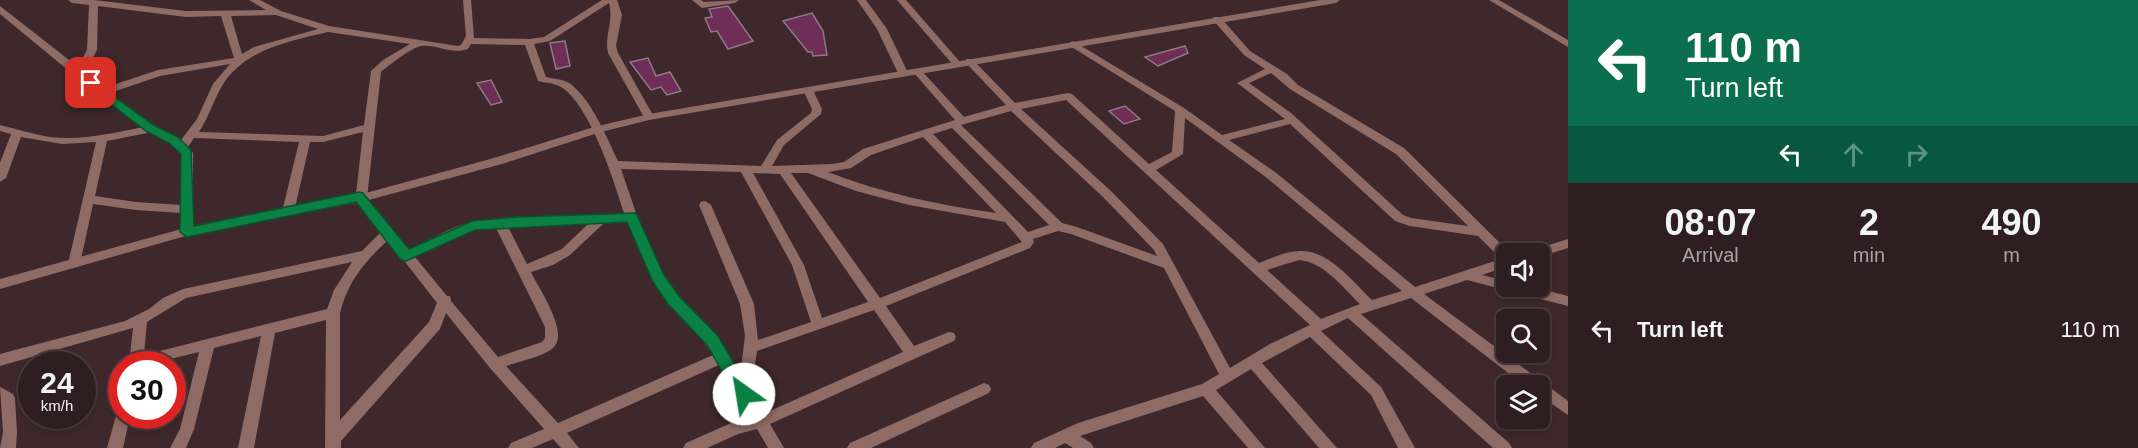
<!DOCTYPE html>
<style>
body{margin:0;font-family:Arial,sans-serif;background:#36272a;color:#f1f3f6;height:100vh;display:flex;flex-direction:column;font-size:22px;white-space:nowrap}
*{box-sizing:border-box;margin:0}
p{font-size:20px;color:#a7a2a5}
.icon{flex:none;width:33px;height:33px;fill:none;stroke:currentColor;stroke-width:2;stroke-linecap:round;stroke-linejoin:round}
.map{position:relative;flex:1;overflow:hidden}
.panel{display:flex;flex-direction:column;background:#2e1e21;width:570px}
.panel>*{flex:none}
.top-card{background:#0b6e4f;color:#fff;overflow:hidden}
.controls{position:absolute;left:1496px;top:243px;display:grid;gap:12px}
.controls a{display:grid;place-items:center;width:54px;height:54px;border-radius:9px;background:#2e1e21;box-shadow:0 3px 9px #0003,0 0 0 2px #493c3f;font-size:30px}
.speed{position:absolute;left:18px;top:351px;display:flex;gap:12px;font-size:30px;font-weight:700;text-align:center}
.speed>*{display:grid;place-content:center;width:78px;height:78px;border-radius:50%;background:#2e1e21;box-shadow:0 3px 9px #0003,0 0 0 2px #493c3f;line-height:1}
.speed small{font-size:15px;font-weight:400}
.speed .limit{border:9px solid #d22;background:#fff;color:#111}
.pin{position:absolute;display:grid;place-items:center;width:51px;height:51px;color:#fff;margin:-26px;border-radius:12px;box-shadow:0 3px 9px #0006}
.me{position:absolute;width:66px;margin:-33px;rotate:328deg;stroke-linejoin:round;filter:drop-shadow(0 0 4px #0008)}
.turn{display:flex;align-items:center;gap:21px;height:126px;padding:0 18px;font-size:27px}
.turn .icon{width:78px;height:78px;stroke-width:2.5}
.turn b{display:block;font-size:42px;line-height:51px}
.lanes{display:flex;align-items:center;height:57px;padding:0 18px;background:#0003;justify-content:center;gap:30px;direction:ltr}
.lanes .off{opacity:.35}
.eta{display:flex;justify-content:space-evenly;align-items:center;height:102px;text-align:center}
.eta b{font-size:36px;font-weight:700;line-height:42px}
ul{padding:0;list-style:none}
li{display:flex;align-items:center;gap:18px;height:90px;padding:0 18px}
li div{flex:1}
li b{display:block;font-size:22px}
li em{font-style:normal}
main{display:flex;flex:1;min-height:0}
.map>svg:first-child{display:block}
.building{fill:#6e2e57;stroke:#8f7985;stroke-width:1.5}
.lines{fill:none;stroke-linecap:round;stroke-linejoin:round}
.minor{fill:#8f6b65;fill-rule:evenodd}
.tertiary{fill:#8f6b65;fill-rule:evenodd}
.route{fill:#0b8043;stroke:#07532c;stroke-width:1.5}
</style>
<main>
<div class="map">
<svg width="1568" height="448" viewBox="0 0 1568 448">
<rect width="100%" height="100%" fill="#3e282c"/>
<path class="building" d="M728,6L753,41L728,49L717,31L711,32L705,18L712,17L709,9Z
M812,13L823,31L827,55L813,56L812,52H808L783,21Z
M565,41L570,66L556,69L550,43Z
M1185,46L1188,53L1158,66L1145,57Z
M648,58L656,76L670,72L681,91L667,95L661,87L651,90L630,62Z
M491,80L502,102L491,105L477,83Z
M1125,106L1140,119L1124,124L1109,111Z"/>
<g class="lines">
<path class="minor" d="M68,0H94L186,11L266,10L249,0H260L281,11L329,26L458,46L461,45L466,36L463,0H471L474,38L529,39L544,37L602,0H617L622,15L616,46L618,53L654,117L653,119H645L608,53C604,36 614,22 609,3L550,41L534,44L546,77C553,79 563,79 569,83C591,98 607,138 618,161L761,166L777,140L811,113L812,109L803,90L804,88H812L822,109L821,114L784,145L772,166L832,164L844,162L863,149L955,120L914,73V69H920L964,117L1006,105L966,63V59H972L1015,103L1068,93L1072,94L1149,164L1172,152L1175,111L1070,46L1068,44L1073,41L1184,108L1222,135L1285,119L1237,83L1265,69L1244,55L1212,19L1214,17H1220L1250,51L1287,74L1298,85L1404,148L1510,253L1506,254V267L1482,275L1506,281V286H1529L1568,296V306L1467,280L1424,294L1568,401V415L1539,395V386H1525L1411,298L1361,314L1509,443L1512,448H1493L1348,318L1321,331L1381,387L1415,448H1398L1371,395L1310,337L1262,363L1337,448H1319L1251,369L1216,390L1265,448H1248L1203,396L1080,436L1091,443L1094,448H1073L1065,443L1055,448H1031L1034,443L1078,423L1202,384L1219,374L1164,268L1071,234L1058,231L1033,239L1034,242L1030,248L886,306L914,346L949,332L954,333L956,337L954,341L770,424L784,448H768L757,429L738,434L707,448H683L686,443L731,423L750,418L719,365L567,433L579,448H561L553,439L532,448H508L511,443L544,429L490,368L446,313L440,329L341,441V448H325L326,320L275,333L254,448H238L261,336L214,348L194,429L186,448H170L180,429L199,352L150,364H129L133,328L0,366V354L125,321L149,309L163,298L183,289L362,251L381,232L353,197L356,194L363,132L323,142H310L294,212L288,216L282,212L299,142L194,138L188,147L193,153V232L191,235L187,236L181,232V213L136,210L93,204L80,264L78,267H70L68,264L96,142L62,144L21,137L6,178L0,182V163L11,134L0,131V125C17,129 33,134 50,137C81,141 113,133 143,127L75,76L0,14V6L78,67L87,50L89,5L72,3ZM98,6L186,17L221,16L234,58L158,70L104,88L85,73L97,50ZM276,15L318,29L254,47L242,54L231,16ZM328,32L410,44L383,60L371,71L364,125L323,136L199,132C209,117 213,101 222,86C244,49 290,41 328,32ZM471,44L525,45L538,81C545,83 555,83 561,87C590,105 614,181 624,213C574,219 522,212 472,222C454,225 426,242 409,250L367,198L381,72C389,65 411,48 421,46C437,44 450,55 468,49ZM230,64L213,84L197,119L181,140L148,121L110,93L160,76ZM1271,73L1290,89L1396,154L1468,226L1411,218L1403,215L1291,113L1249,83ZM1066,100L1310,325L1270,344L1230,368L1163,244L1112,192L1021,109ZM1011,111L1104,198L1154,250L1157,256L1077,227L1062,223L961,125ZM1185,118L1267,178L1402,291L1372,300C1353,282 1329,250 1300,251C1286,251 1272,258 1259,263L1156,170L1183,154ZM1290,124L1395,221L1410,226L1478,236L1501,259L1415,287L1275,172L1229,140ZM952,128L1049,225L1028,232L933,134ZM152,132L173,145L181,154V205L136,202L95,196L107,141ZM923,137L996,213C938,205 882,193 828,172L851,168L871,155ZM621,169L741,172L792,265L811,322L758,340L754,304L711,205L705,201L701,202L699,205L740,304L745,336L740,375L717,337L678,296L664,276L637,216ZM753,173L780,174L868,302L822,318L804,265ZM791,173H808L856,191L909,205L1005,222L1022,242L880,298ZM627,221C639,248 649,277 667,301C681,321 701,335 713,355L558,423L506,366C518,362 545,356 553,348C570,333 539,289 531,272L553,265L570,255L603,224ZM588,224L562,249L527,264L508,227ZM496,228L545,327V338L542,342L498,357L451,301L450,296H447L415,257L474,230ZM388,240L437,303L429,322L340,420V313C347,283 365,261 388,240ZM1299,260C1324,262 1343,288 1360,304L1321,319L1267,270ZM352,262L334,290L327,309L144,355L147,322L186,298ZM874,310L903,352L763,414L751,394L757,351Z
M692,0H701L704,2L739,0L735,3L702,8Z
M857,0H866L887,29L908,73L906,75L903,76L898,73L877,29Z
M897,0H906L960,62V66H954Z
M1489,0H1499L1568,40V47Z
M1568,239V248L1539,257V254H1528L1530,251Z
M984,383L989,385L991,389L989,393L871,448H847L850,443Z
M0,387L13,394L15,398L17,432L16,448H0L3,432Z
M122,410V416H130L123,448H107L116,416L118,412Z"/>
<path class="tertiary" d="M1320,0H1340L1336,3L649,120L601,132L502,164L361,202L196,233L0,289V279L196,225L362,194L494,158L594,127L649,114Z"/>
</g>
<path class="route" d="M91,80L155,126L178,137L191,150L194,226L359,192L363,193L409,249L472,221L516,217L636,213L664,275L679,296L718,336L752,394L750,399L744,401L738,399L707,345L668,304L653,282L627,222L475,230L406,261L401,260L356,202L187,237L180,232L181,154L169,143L146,131L87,86V81Z"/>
</svg>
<div class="controls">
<a><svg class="icon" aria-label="sound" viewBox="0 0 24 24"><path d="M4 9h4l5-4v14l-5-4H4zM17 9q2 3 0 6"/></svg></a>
<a><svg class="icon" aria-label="search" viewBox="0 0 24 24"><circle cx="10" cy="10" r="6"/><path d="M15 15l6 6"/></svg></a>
<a><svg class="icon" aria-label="layers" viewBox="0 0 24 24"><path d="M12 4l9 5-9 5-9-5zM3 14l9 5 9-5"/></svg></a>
</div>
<div class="speed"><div>24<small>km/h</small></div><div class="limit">30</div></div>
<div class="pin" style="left:91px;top:83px;background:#d93025"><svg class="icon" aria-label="arrive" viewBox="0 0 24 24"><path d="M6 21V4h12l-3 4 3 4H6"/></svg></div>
<svg class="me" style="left:744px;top:394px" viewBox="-20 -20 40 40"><circle r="19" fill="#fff"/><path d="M0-13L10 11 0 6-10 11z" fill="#0b8043"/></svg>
</div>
<section class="panel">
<div class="top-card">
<div class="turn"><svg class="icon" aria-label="left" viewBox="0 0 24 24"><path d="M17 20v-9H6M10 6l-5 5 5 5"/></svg><div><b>110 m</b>Turn left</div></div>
<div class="lanes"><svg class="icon" aria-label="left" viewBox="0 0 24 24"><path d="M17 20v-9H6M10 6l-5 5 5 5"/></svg><svg class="icon off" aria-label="ahead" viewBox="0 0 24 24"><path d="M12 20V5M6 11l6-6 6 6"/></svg><svg class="icon off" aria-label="right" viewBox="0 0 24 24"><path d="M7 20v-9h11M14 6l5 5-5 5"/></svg></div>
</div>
<div class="eta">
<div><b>08:07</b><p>Arrival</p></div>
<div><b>2</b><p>min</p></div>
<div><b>490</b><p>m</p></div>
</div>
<ul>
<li><svg class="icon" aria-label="left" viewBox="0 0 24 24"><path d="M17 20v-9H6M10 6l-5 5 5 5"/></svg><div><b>Turn left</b></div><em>110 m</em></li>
</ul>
</section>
</main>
